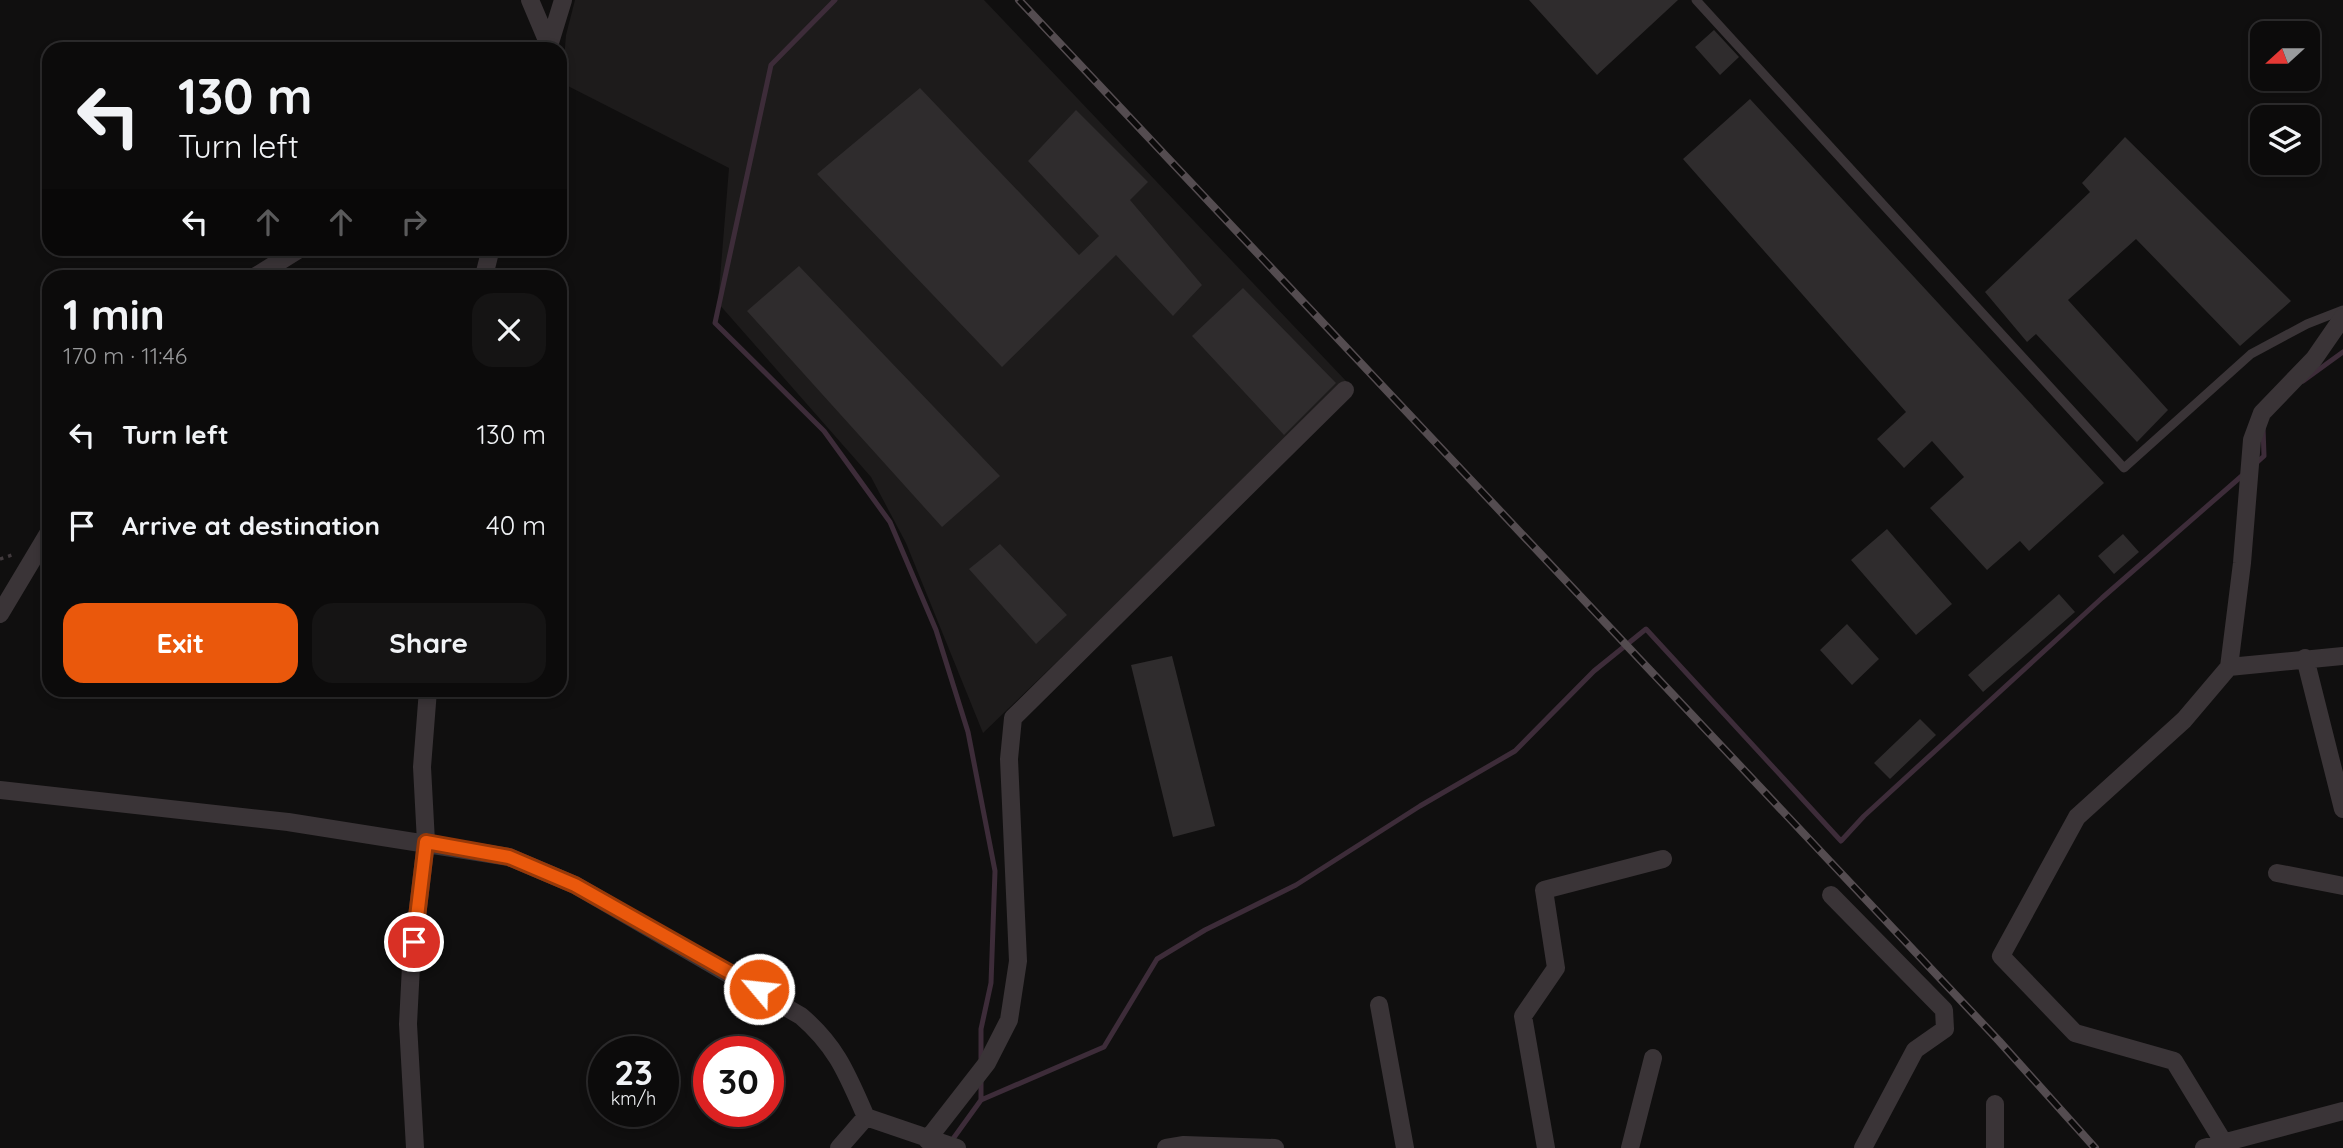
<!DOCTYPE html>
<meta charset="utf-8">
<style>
body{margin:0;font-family:Quicksand,sans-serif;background:#151414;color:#f1f3f6;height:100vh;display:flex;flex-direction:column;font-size:26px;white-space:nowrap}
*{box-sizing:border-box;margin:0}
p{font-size:23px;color:#9a9b9d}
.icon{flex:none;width:38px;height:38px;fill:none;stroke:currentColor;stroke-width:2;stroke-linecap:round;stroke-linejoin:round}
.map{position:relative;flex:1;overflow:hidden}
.details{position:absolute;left:42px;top:270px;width:525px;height:427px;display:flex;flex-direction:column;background:#0c0b0b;border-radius:21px;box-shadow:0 4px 10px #0003,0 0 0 2px #2c2b2c}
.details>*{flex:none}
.guide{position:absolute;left:42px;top:42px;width:525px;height:214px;border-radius:21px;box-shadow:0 4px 10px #0003,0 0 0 2px #2c2b2c;background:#0c0b0b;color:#f1f3f6;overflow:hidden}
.needle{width:46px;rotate:249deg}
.buttons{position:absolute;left:2250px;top:21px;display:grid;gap:14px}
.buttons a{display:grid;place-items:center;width:70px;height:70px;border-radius:14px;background:#0c0b0b;box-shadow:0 4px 10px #0003,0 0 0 2px #2c2b2c;font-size:35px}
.speed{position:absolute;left:588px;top:1036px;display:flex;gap:14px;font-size:35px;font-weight:700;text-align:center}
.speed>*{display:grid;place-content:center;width:91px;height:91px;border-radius:50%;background:#0c0b0b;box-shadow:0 4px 10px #0003,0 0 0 2px #2c2b2c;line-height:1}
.speed small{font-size:18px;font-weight:400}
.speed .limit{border:10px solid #d22;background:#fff;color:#111}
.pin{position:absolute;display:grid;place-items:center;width:60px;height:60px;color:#fff;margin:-30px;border:4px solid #fff;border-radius:50%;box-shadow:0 2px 7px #0007}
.me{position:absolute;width:77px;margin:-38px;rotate:298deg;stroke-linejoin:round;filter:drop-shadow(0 0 5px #0008)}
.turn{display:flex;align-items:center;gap:24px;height:147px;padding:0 21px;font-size:32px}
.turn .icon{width:91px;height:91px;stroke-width:2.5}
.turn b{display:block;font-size:49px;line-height:60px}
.lanes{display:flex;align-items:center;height:66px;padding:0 21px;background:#0003;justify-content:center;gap:35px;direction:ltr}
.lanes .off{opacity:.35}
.round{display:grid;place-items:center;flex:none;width:74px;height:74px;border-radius:21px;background:#151414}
.headline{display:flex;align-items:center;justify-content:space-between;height:119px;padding:0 21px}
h1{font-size:42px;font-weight:700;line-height:52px}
.primary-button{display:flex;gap:14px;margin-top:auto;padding:14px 21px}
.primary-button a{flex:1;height:80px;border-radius:21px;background:#ea580c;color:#fff;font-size:28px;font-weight:700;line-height:80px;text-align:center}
.primary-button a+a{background:#151414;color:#f1f3f6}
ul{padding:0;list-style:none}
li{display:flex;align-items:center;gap:21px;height:91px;padding:0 21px}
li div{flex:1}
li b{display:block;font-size:26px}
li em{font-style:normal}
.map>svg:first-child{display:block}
.built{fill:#1d1b1b}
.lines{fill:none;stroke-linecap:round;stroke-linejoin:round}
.stream{stroke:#3d2c39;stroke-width:5}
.building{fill:#2f2c2d}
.path{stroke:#413a3d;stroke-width:3.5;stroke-dasharray:3.5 5;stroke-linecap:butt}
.lane{stroke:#3a3437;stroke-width:9}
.street{stroke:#3a3437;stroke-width:18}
.rail-casing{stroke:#544c50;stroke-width:8}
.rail{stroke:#0b0a0a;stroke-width:5;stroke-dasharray:16;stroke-linecap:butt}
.route-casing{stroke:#983908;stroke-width:18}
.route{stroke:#ea580c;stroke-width:12}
</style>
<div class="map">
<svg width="2343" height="1148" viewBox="0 0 2343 1148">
<rect width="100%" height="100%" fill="#100f0f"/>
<path class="built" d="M575,0H984L1347,382L983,733L906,543L871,477L718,303L729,168L562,83L566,35Z"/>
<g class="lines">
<path class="stream" d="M835,0L771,65L715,323L824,431L890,522L936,630L968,732L995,871L991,983L981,1029V1062
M2303,381L2343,352
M2254,465L2264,456L2263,427
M981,1079V1100
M950,1143L981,1100L1104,1047L1157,959L1205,930L1296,885L1420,806L1515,751L1594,671L1646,629L1841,841L1864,816L2102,598L2244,474"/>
</g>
<path class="building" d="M1529,0H1678L1597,75Z
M1714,30L1739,57L1720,75L1695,47Z
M920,88L1079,255L1099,236L1028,161L1076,110L1148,182L1130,200L1202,285L1173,316L1116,255L1002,367L817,174Z
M1750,99L2104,483L2029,551L2020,541L1987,570L1930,508L1964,477L1932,441L1904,468L1877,439L1906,412L1683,159Z
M2125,137L2291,301L2240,346L2136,239L2068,300L2168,410L2137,442L2036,334L2027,342L1985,292L2090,192L2082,183Z
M799,266L1000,476L942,527L747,311Z
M1243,288L1336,383L1284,435L1192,336Z
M1887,529L1952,604L1916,635L1851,560Z
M2123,534L2139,552L2114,574L2098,556Z
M1000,544L1067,615L1036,644L969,569Z
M2059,594L2075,612L1983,692L1968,675Z
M1847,624L1879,659L1852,685L1820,650Z
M1172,656L1215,826L1173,837L1131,665Z
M1920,719L1936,735L1890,779L1874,763Z"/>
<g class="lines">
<path class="path" d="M0,559L15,554"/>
<path class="lane" d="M1696,0L2124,468L2251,354L2307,324L2343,310"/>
<path class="street" d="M530,0L549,45
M548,49L563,0
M256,276L301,248
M484,276L491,248
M0,614L49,532
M2305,658L2343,809
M2229,667L2343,656
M0,790L288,822L509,857L575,885L801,1016C837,1047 847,1074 866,1117L957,1148
M2277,873L2343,886
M1831,895L1944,1010L1945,1029L1915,1050L1863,1148
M1379,1005L1405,1148
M1995,1104V1148
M927,1140L987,1063L1009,1020L1018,961L1009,759L1013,718L1345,390
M2224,1143L2174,1061L2075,1033L2001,956L2077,817L2184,720L2229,667L2242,563L2252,440L2262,413L2314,359L2343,317
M415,1148L408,1024L411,966L426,842L422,767L428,690
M839,1148L866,1117
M1166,1148L1184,1145L1275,1148
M1546,1148L1523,1016L1556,968L1544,890L1663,859
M1630,1148L1653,1058
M2204,1148L2343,1111"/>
<g class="rail-casing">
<path id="rail" d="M1019,0L1999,1041L2095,1148"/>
</g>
<use href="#rail" class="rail"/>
</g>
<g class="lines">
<g class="route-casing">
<path id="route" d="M414,942L426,842L509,857L575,885L759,989"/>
</g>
<use href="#route" class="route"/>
</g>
</svg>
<div class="buttons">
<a><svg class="needle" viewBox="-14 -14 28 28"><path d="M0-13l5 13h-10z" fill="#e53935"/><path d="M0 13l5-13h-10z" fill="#9a9b9d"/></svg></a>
<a><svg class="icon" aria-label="layers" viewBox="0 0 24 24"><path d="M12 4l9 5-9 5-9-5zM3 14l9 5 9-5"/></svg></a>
</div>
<div class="speed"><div>23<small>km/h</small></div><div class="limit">30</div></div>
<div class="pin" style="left:414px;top:942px;background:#d93025"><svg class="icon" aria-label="arrive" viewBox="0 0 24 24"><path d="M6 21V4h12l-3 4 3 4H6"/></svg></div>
<svg class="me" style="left:759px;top:989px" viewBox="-20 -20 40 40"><circle r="17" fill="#ea580c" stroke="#fff" stroke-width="3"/><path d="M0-11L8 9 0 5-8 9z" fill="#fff"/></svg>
<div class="guide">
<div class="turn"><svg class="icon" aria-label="left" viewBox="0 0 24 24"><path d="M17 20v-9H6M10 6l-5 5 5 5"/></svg><div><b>130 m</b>Turn left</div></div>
<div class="lanes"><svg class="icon" aria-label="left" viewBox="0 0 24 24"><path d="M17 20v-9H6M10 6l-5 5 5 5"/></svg><svg class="icon off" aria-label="ahead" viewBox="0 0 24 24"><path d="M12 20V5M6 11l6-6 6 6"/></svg><svg class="icon off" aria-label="ahead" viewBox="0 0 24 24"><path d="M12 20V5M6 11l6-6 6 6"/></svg><svg class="icon off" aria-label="right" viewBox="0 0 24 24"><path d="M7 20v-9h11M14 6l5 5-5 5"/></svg></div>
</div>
<section class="details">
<div class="headline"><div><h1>1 min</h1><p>170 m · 11:46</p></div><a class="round"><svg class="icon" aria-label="close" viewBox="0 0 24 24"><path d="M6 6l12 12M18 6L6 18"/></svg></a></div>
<ul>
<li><svg class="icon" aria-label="left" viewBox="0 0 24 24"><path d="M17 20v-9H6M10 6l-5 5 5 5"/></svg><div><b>Turn left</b></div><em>130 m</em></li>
<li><svg class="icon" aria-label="arrive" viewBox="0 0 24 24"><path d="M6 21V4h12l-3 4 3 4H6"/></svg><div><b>Arrive at destination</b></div><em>40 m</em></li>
</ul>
<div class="primary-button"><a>Exit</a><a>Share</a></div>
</section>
</div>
